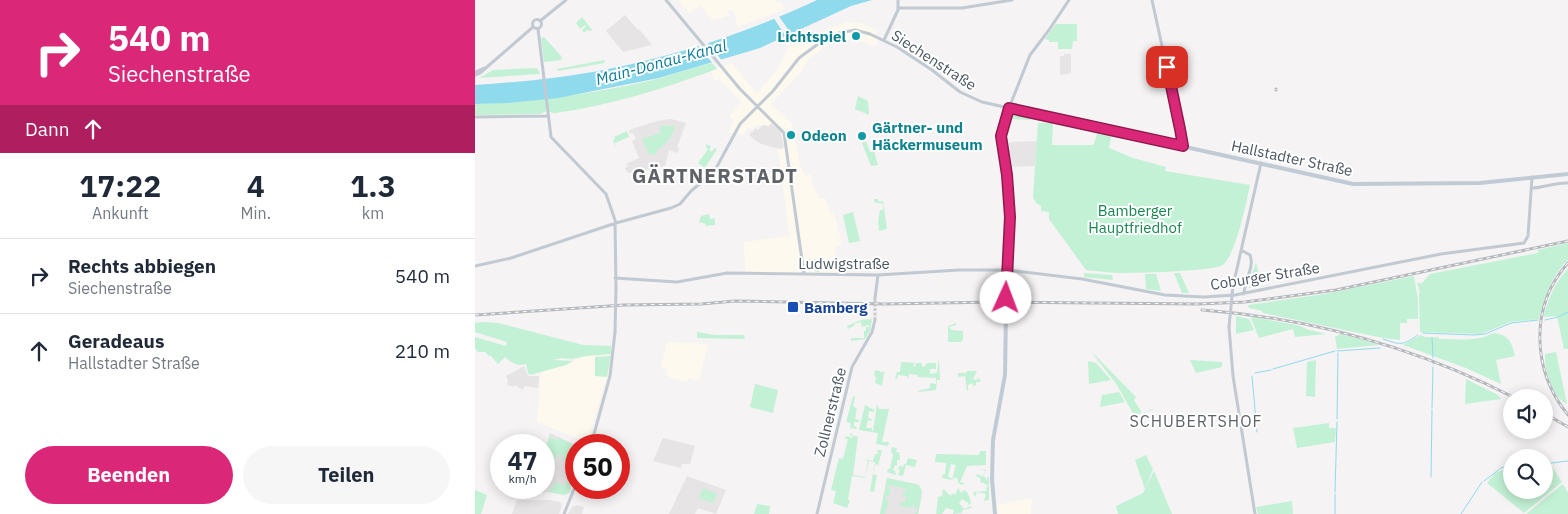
<!DOCTYPE html>
<html lang="de">
<meta charset="utf-8">
<style>
body{margin:0;font-family:"IBM Plex Sans",sans-serif;background:#f6f6f7;color:#1f2937;height:100vh;display:flex;flex-direction:column;font-size:19px;white-space:nowrap}
*{box-sizing:border-box;margin:0}
p{font-size:16px;color:#747a83}
.icon{flex:none;width:28px;height:28px;fill:none;stroke:currentColor;stroke-width:2;stroke-linecap:round;stroke-linejoin:round}
.map{position:relative;flex:1;overflow:hidden}
.panel{display:flex;flex-direction:column;background:#fff;width:475px}
.panel>*{flex:none}
.top-card{background:#db2777;color:#fff;overflow:hidden}
.tools{position:absolute;left:1028px;top:389px;display:grid;gap:10px}
.tools a{display:grid;place-items:center;width:50px;height:50px;border-radius:50%;background:#fff;box-shadow:0 2px 12px #0003;font-size:25px}
.speed{position:absolute;left:15px;top:434px;display:flex;gap:10px;font-size:25px;font-weight:700;text-align:center}
.speed>*{display:grid;place-content:center;width:65px;height:65px;border-radius:50%;background:#fff;box-shadow:0 2px 12px #0003;line-height:1}
.speed small{font-size:12px;font-weight:400}
.speed .limit{border:8px solid #d22;background:#fff;color:#111}
.pin{position:absolute;display:grid;place-items:center;width:42px;height:42px;color:#fff;margin:-21px;border-radius:10px;box-shadow:0 2px 8px #0006}
.me{position:absolute;width:55px;margin:-28px;rotate:2deg;stroke-linejoin:round;filter:drop-shadow(0 0 4px #0008)}
.turn{display:flex;align-items:center;gap:18px;height:105px;padding:0 25px;font-size:22px}
.turn .icon{width:65px;height:65px;stroke-width:2.5}
.turn b{display:block;font-size:35px;line-height:42px}
.then{display:flex;align-items:center;height:48px;padding:0 25px;background:#0003;gap:10px;font-size:19px}
.eta{display:flex;justify-content:space-evenly;align-items:center;height:85px;text-align:center}
.eta b{font-size:30px;font-weight:800;line-height:35px}
.cta{display:flex;gap:10px;margin-top:auto;padding:10px 25px}
.cta a{flex:1;height:58px;border-radius:30px;background:#db2777;color:#fff;font-size:20px;font-weight:800;line-height:58px;text-align:center}
.cta a+a{background:#f6f6f7;color:#1f2937}
ul{padding:0;list-style:none}
li{display:flex;align-items:center;gap:15px;height:75px;padding:0 25px;border-top:1px solid #e0e1e3}
li div{flex:1}
li b{display:block;font-size:19px}
li em{font-style:normal}
main{display:flex;flex:1;min-height:0}
.map>svg:first-child{display:block}
.commercial{fill:#fdf9ef}
.education{fill:#e6e4e5}
.green{fill:#c3f1d5}
.water{fill:#90daee}
.pier{fill:#f5f3f3}
.lines{fill:none;stroke-linecap:round;stroke-linejoin:round}
.stream{stroke:#90daee;stroke-width:1}
.tertiary-tunnel{stroke:#caccce;stroke-width:3;stroke-dasharray:3 1.5;stroke-linecap:butt}
.secondary-tunnel{stroke:#caccce;stroke-width:4;stroke-dasharray:4 2;stroke-linecap:butt}
.tertiary{stroke:#c1cad2;stroke-width:3}
.secondary{stroke:#c1cbd6;stroke-width:4}
.rail-casing{stroke:#b5b8bd;stroke-width:3}
.rail{stroke:#fff;stroke-width:1;stroke-dasharray:4;stroke-linecap:butt}
.tertiary-bridge{stroke:#c1cad2;stroke-width:3}
.route-casing{stroke:#8e194d;stroke-width:12}
.route{stroke:#db2777;stroke-width:9}
.culture-dot{fill:#0f9aa8;stroke:#fff;stroke-width:2}
.transit-dot{fill:#1a4fb4;stroke:#fff;stroke-width:2}
.labels{text-anchor:middle;dominant-baseline:central;stroke-width:4;stroke-linejoin:round;paint-order:stroke}
.culture-label{font-size:15px;font-weight:bold;fill:#0d838f;stroke:#fff;text-anchor:start}
.street-label{font-size:15px;fill:#4a5661;stroke:#fff}
.park-label{font-size:15px;fill:#17864f;stroke:#fff}
.transit-label{font-size:15px;font-weight:bold;fill:#164399;stroke:#fff;text-anchor:start}
.water-label{font-size:16px;font-style:italic;fill:#0c7c9b;stroke:#fff}
.neighbourhood-label{font-size:16px;letter-spacing:1px;fill:#5f6368;stroke:#fff}
.district-label{font-size:20px;font-weight:bold;letter-spacing:1px;fill:#5f6368;stroke:#fff}
</style>
<main>
<section class="panel">
<div class="top-card">
<div class="turn"><svg class="icon" aria-label="right" viewBox="0 0 24 24"><path d="M7 20v-9h11M14 6l5 5-5 5"/></svg><div><b>540 m</b>Siechenstraße</div></div>
<div class="then">Dann<svg class="icon" aria-label="ahead" viewBox="0 0 24 24"><path d="M12 20V5M6 11l6-6 6 6"/></svg></div>
</div>
<div class="eta">
<div><b>17:22</b><p>Ankunft</p></div>
<div><b>4</b><p>Min.</p></div>
<div><b>1.3</b><p>km</p></div>
</div>
<ul>
<li><svg class="icon" aria-label="right" viewBox="0 0 24 24"><path d="M7 20v-9h11M14 6l5 5-5 5"/></svg><div><b>Rechts abbiegen</b><p>Siechenstraße</p></div><em>540 m</em></li>
<li><svg class="icon" aria-label="ahead" viewBox="0 0 24 24"><path d="M12 20V5M6 11l6-6 6 6"/></svg><div><b>Geradeaus</b><p>Hallstadter Straße</p></div><em>210 m</em></li>
</ul>
<div class="cta"><a>Beenden</a><a>Teilen</a></div>
</section>
<div class="map">
<svg width="1093" height="514" viewBox="0 0 1093 514">
<rect width="100%" height="100%" fill="#f5f3f3"/>
<path class="commercial" d="M203,0H300L301,2L305,1L310,9L263,27L258,10L253,12L254,16L237,20L225,5L214,13Z
M373,22L385,23L402,30L399,37L403,38L401,46L379,39L363,41L351,46L334,59L324,74L296,104L317,123L325,165L330,176L336,174L338,186L340,187L344,199L349,198L351,199L355,213L359,212L367,245L360,246V273L348,276H309L270,272L269,242L314,236L304,155H303L300,138L283,124L278,129L273,128L268,135L261,132L259,134L254,132L259,120L254,116L266,102L244,79L239,81L236,71L257,63L282,94L304,67L313,48L307,41L327,31L330,36L326,38L329,45L356,27Z
M195,342L233,344L224,381L213,378L212,382L191,376L192,369L186,368L191,344Z
M120,355V376L132,377L113,440L111,442L62,422L66,372L91,365L104,358Z
M557,498L556,514H523L521,505Z"/>
<path class="education" d="M150,15L163,30L164,29L177,45L148,52L131,31Z
M589,54H596V73L585,75V56H589Z
M196,119L211,123L202,147L204,148L203,153L194,150L190,166L155,173L152,172L150,168L153,167L151,164L164,158L157,141L161,139L158,133L155,134L154,130L182,121Z
M296,123L306,132L309,148L304,149L284,143L274,135L281,128L283,130L288,125L294,126Z
M562,141L560,166L537,167L534,143L536,142Z
M49,366L53,376H64L63,388L49,386L48,390L39,385L38,387L31,384L33,382L31,376Z
M75,433L101,445V473L94,493L89,495L74,492L52,494L54,488H69V462Z
M188,438L220,446L215,464H207L206,468L178,461Z
M212,476L251,490L241,514L223,508L220,514H194Z
M412,478L442,484L445,487L447,496L443,514H405Z
M42,500H75L85,502L87,505L84,514H37Z
M102,505L109,507L107,514H93L97,507Z"/>
<path class="green" d="M107,17L118,31L112,30L109,33L107,30L111,26L110,25L105,29L101,23Z
M581,24H602V41H598L597,49H583V42H574V40L570,39Z
M69,37L87,57L86,60L69,62L66,38Z
M129,60L130,63L83,71L82,69Z
M237,63L242,69C187,89 138,105 80,113C71,112 75,109 65,114L0,115V104C61,102 122,93 182,79C201,74 218,67 237,63Z
M62,68L65,74L4,78L18,70Z
M383,96L393,101L394,115L380,109Z
M540,112L555,117V120L536,119V122H533L537,113Z
M563,123H578L577,145H617L619,144L623,130L637,133L634,148L658,158L691,167L690,171L775,185C771,204 761,253 748,265C741,271 662,273 649,273C636,273 623,271 611,270L574,219V212L566,211V206L561,203L558,197Z
M185,126H200C197,137 191,145 181,151V155L174,154L167,139L185,133Z
M152,131L154,137L140,143L141,148L138,140L140,139L139,137Z
M391,141L395,152L399,151L403,165L396,166L387,143Z
M231,144L236,146L234,150L237,152L239,148L242,149L230,168L223,163L233,149L231,147Z
M399,199H403L404,202L408,201L412,229L404,231L403,222L405,210H408V204L399,202Z
M378,212L385,241L374,243L368,215Z
M234,214L235,219L240,218V225L230,226L231,224L224,222L226,216Z
M1093,243V260C1077,274 1069,299 1064,319L1035,322L1006,334L945,332L944,293L945,292L942,283H947L955,274L1063,253V250Z
M334,259H343V270L345,272C336,272 336,266 334,259Z
M781,262L786,286L813,282L774,288L775,281Z
M1093,269V349H1089L1082,316L1068,317C1073,300 1080,282 1093,269Z
M609,273L637,275L638,280L609,277Z
M699,273H705L714,293H707Z
M670,274H681L686,291L671,289Z
M939,276L943,300V319H932V323H925V340L908,338L788,313L787,311L774,308L773,305L850,294Z
M761,316L774,319L779,330L761,334Z
M778,317L826,326L831,329L851,334L820,337L818,329L784,338L776,318Z
M397,319L395,331L390,339L376,341V338H389V331L391,330V327H394V325L387,327L386,322L379,324V326L373,329L372,326L386,320Z
M8,322L23,323L108,345L136,346V354L111,356L96,359L86,358L78,360L98,361L91,365L55,375L53,373L51,364C42,367 37,363 30,357L23,364L15,355L14,356L10,352H3L0,348V337L31,346L32,342L0,332V323Z
M481,323V325L474,327L477,330L488,331V340L486,342H473V326Z
M222,332L240,335H269L270,339L222,338Z
M1019,333C1034,335 1037,343 1040,356L1021,360L1026,384L991,368L928,345L946,335L950,337H963L964,339C986,339 1000,342 1019,333Z
M866,334L903,344V345L862,349L860,337Z
M615,350L661,397L659,400L667,413L678,409V410L659,415L642,385Z
M1081,352L1092,404C1078,398 1069,369 1070,354Z
M136,356L132,377L120,376V357Z
M464,358L465,380H462L461,390L443,392V391L455,388V383L461,384V378L443,377V375L434,374L433,380L432,376L423,375L422,379H420L422,372H425L426,362L440,363L438,366L440,367L441,363H447V366L449,367L452,363H461V369H455V374L462,373Z
M715,360L747,362V367L721,373Z
M841,360L840,397L831,396L832,362Z
M613,361L621,363L636,380L614,384Z
M400,370L405,371V372H412L409,373L407,386L400,383L401,377L399,375Z
M492,371H502L498,379L501,380L504,378L506,382H501V385L498,386V383L493,385V390L492,391L490,376L483,377V373H491Z
M991,379L1023,395L1026,399L990,404Z
M280,384L303,390L298,413L275,407Z
M644,392L650,402L625,407L627,395Z
M378,396L380,397L378,406L382,409L380,419L384,420V422H379V426L382,427L381,429L376,428L375,430L376,423L371,422Z
M402,404L404,409H414L407,442H414L413,446L401,444L403,433L384,430L390,405L399,410V412L394,411L393,418L397,419L396,421L393,420L391,428H397V431H398Z
M854,423V428H861L860,442L822,448L818,428Z
M75,433V438L82,440L84,438L101,446V449H98L97,455H94L92,462L87,460L89,455H87L85,460L86,455L82,454L75,473L69,469V444H72Z
M377,433V435L383,437L378,475L390,477L393,461L389,459L398,461L400,454H403L402,450H407L403,466L402,464L400,465L398,474L401,475L402,474L399,492L395,491L400,462L394,461L390,478L377,476L373,500L375,501L372,508L358,503L361,491L356,490L364,458L368,459L373,439H370L371,436L378,438V436L374,435Z
M417,447L422,448L421,452H424L425,460H422V466L420,465L418,470L420,471L421,475L412,472L413,469H415L418,454L416,452Z
M505,451H511V465L492,466L485,482L489,483L488,485L483,483V479L480,477L477,481L481,463L480,465L476,464L473,477L477,478L476,480L467,478L468,474H470L471,463L460,462L461,454L504,455Z
M671,455L678,469L670,489L660,460Z
M433,458L442,460L440,467L431,465L428,476L423,475L425,470L423,469L424,466L428,467L429,464H431Z
M99,463L101,464V473L94,493L89,495L74,492L76,488H78L80,482L90,486Z
M1075,464L1087,482L1049,513L1012,483L1020,473L1036,467V490H1069V465Z
M507,469L511,470L508,476L510,477L512,474L510,477L512,482V477H514V500L509,501L511,494L502,492L500,497L498,493L500,492H496L513,491L511,490L512,486L513,488V484L511,486V484L505,482L506,479L503,478L506,477H501L502,474L508,477L507,475H508L510,471Z
M679,471L697,514H643L641,506L668,493Z
M412,478L444,485L447,491L443,514H440L443,509L439,508V504H438L437,508L425,506L426,502H430L431,496L427,495L428,491L431,492L432,489L413,485L412,488L416,489L414,496H411L410,499H414L410,514H405Z
M1088,484L1093,493V514H1051Z
M228,488L242,494L238,503L224,498Z
M483,488L486,493L489,490C494,493 495,498 496,504L492,505L494,503L487,499L484,503L489,509L496,506V508L488,510L486,513L478,514L479,510L471,508L467,514H461L463,497L467,496L468,489L470,490L471,492L476,496L477,493L480,495Z
M0,490L12,495L6,514H0Z
M817,501L818,514H783L781,507Z
M282,504L295,506L294,514H279Z"/>
<path class="water" d="M342,0H397L376,6L285,48L184,78L83,98L33,103L0,104V85C44,82 89,78 133,69C204,55 276,31 342,0Z"/>
<path class="pier" d="M303,15L317,35L312,38L298,17Z
M230,40L248,62L239,65L221,43Z"/>
<g class="lines">
<path class="stream" d="M1070,320L1083,317L1093,312
M948,333L999,335L1010,334L1036,323L1063,320
M957,338L958,358
M908,339C926,345 927,346 943,335
M862,351L905,348
M958,362V364
M798,369L860,351
M780,373L796,370
M777,376L782,432
M957,408L958,367
M862,419L863,353
M1076,463L1093,461
M1069,464L1073,463
M956,477L957,410
M1009,481L1026,468L1036,465
M860,492L862,422
M860,494V514
M986,514L1007,482"/>
<path class="tertiary-tunnel" d="M400,320V298"/>
<path class="secondary-tunnel" d="M531,298V312"/>
<path class="tertiary" d="M191,0L265,89L309,133L329,274
M677,0L705,129L708,146
M423,8H487L537,0
M57.5 24a4.5 4.5 0 1 1 9 0a4.5 4.5 0 1 1-9 0Z
M65,21L91,0
M63,29L76,137L131,194L140,220L141,288
M409,40L423,10V0
M0,72L10,68
M0,75L5,73L58,27
M0,117L72,116
M1057,188C1069,188 1080,182 1093,183
M766,250L775,255C780,267 769,281 769,294
M0,266L36,258L141,223L196,208L205,204L216,191L239,172L265,124L298,91L324,58L347,41L364,33L380,30L395,34L422,47L457,70L485,92L507,102L534,108L555,55L574,30L594,0
M140,278L202,282L252,273L403,275L484,270H533L607,279L690,295L729,297L760,295L966,254L1049,243L1053,236L1057,177
M758,286L786,163
M400,298L403,275
M754,327L758,376L780,514
M116,445L135,376L140,332
M89,514L101,484
M342,514L377,367L397,332L400,320"/>
<path class="secondary" d="M531,298L535,217L532,175L526,137L528,126L534,108L878,184L1005,183L1093,174
M520,514L517,479L518,440L530,375L531,312"/>
<g class="rail-casing">
<path id="rail" d="M801,90V89
M1093,263C1054,306 1057,371 1093,415
M727,310C836,318 942,348 1040,398
M0,315L149,305L226,304L260,301L410,304L520,302L723,304L770,302L861,290L1093,241
M1069,413L1093,427"/>
</g>
<use href="#rail" class="rail"/>
<path class="tertiary-bridge" d="M754,327L758,286
M140,332L141,288"/>
</g>
<g class="lines">
<g class="route-casing">
<path id="route" d="M531,298L535,217L532,175L526,136L534,108L708,146L705,129L692,67"/>
</g>
<use href="#route" class="route"/>
</g>
<g class="culture-dot">
<circle cx="381" cy="36" r="5"/>
<circle cx="316" cy="135" r="5"/>
<circle cx="387" cy="136" r="5"/>
</g>
<rect class="transit-dot" x="312" y="301" width="12" height="12" rx="2.5"/>
<g class="labels">
<g class="culture-label">
<text x="371" y="36" text-anchor="end">Lichtspiel</text>
<text x="397" y="127">Gärtner- und<tspan x="397" dy="17">Häckermuseum</tspan></text>
<text x="326" y="135">Odeon</text>
</g>
<g class="street-label">
<text transform="translate(459 60) rotate(33)">Siechenstraße</text>
<text transform="translate(817 158) rotate(12)">Hallstadter Straße</text>
<text x="369" y="263">Ludwigstraße</text>
<text transform="translate(790 276) rotate(-9)">Coburger Straße</text>
<text transform="translate(355 412) rotate(-76)">Zollnerstraße</text>
</g>
<g class="park-label">
<text x="660" y="210">Bamberger<tspan x="660" dy="17">Hauptfriedhof</tspan></text>
</g>
<g class="transit-label">
<text x="329" y="307">Bamberg</text>
</g>
<g class="water-label">
<text transform="translate(186 62) rotate(-15)">Main-Donau-Kanal</text>
</g>
<g class="neighbourhood-label">
<text x="721" y="421">SCHUBERTSHOF</text>
</g>
<g class="district-label">
<text x="240" y="175">GÄRTNERSTADT</text>
</g>
</g>
</svg>
<div class="tools">
<a><svg class="icon" aria-label="sound" viewBox="0 0 24 24"><path d="M4 9h4l5-4v14l-5-4H4zM17 9q2 3 0 6"/></svg></a>
<a><svg class="icon" aria-label="search" viewBox="0 0 24 24"><circle cx="10" cy="10" r="6"/><path d="M15 15l6 6"/></svg></a>
</div>
<div class="speed"><div>47<small>km/h</small></div><div class="limit">50</div></div>
<div class="pin" style="left:692px;top:67px;background:#d93025"><svg class="icon" aria-label="arrive" viewBox="0 0 24 24"><path d="M6 21V4h12l-3 4 3 4H6"/></svg></div>
<svg class="me" style="left:531px;top:298px" viewBox="-20 -20 40 40"><circle r="19" fill="#fff"/><path d="M0-13L10 11 0 6-10 11z" fill="#db2777"/></svg>
</div>
</main>
